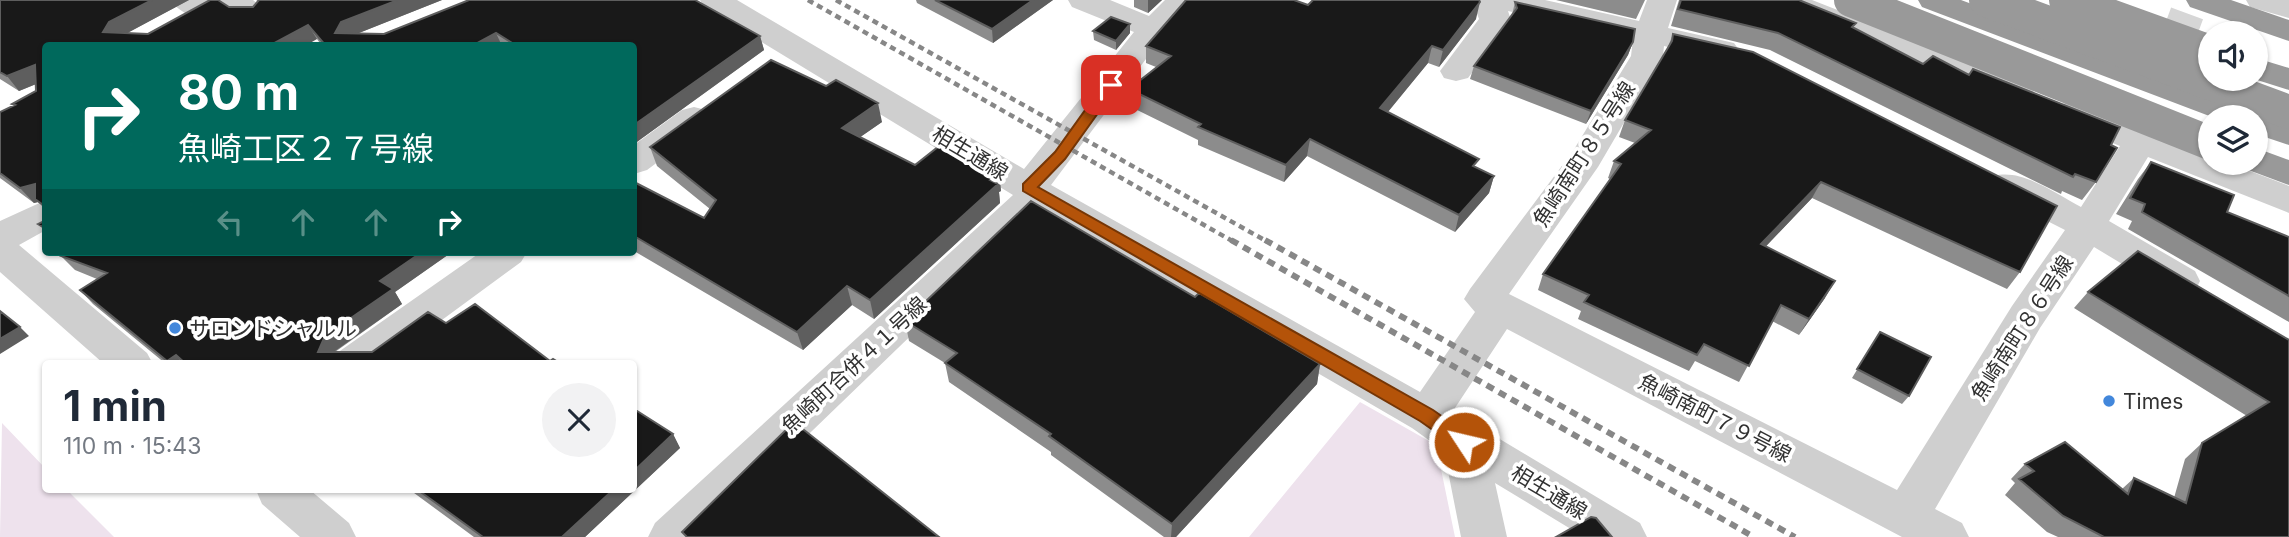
<!DOCTYPE html>
<meta charset="utf-8">
<style>
body{margin:0;font-family:Inter,"Noto Sans JP",sans-serif;background:#f2f2f3;color:#1f2937;height:100vh;display:flex;flex-direction:column;font-size:26px;white-space:nowrap}
*{box-sizing:border-box;margin:0}
p{font-size:23px;color:#747a83}
.icon{flex:none;width:38px;height:38px;fill:none;stroke:currentColor;stroke-width:2;stroke-linecap:round;stroke-linejoin:round}
.map{position:relative;flex:1;overflow:hidden}
.details{position:absolute;left:42px;top:360px;width:595px;height:133px;display:flex;flex-direction:column;background:#fff;border-radius:7px;box-shadow:0 2px 5px #0004}
.details>*{flex:none}
.banner{position:absolute;left:42px;top:42px;width:595px;height:214px;border-radius:7px;box-shadow:0 2px 5px #0004;background:#00695c;color:#fff;overflow:hidden}
.fabs{position:absolute;left:2198px;top:21px;display:grid;gap:14px}
.fabs a{display:grid;place-items:center;width:70px;height:70px;border-radius:50%;background:#fff;box-shadow:0 2px 5px #0004;font-size:35px}
.pin{position:absolute;display:grid;place-items:center;width:60px;height:60px;color:#fff;margin:-30px;border-radius:14px;box-shadow:0 4px 10px #0006}
.me{position:absolute;width:77px;margin:-38px;rotate:305deg;stroke-linejoin:round;filter:drop-shadow(0 0 5px #0008)}
.turn{display:flex;align-items:center;gap:24px;height:147px;padding:0 21px;font-size:32px}
.turn .icon{width:91px;height:91px;stroke-width:2.5}
.turn b{display:block;font-size:49px;line-height:60px}
.lanes{display:flex;align-items:center;height:66px;padding:0 21px;background:#0003;justify-content:center;gap:35px;direction:ltr}
.lanes .off{opacity:.35}
.round{display:grid;place-items:center;flex:none;width:74px;height:74px;border-radius:37px;background:#f2f2f3}
.overview{display:flex;align-items:center;justify-content:space-between;height:119px;padding:0 21px}
h1{font-size:42px;font-weight:700;line-height:52px}
.map>svg:first-child{display:block}
.green{fill:#eee2ed}
.lines{fill:none;stroke-linecap:round;stroke-linejoin:round}
.minor-tunnel{stroke:#d6d6d6;stroke-width:34;stroke-dasharray:34 17;stroke-linecap:butt}
.minor{fill:#cfcfcf;fill-rule:evenodd}
.highway{fill:#999;fill-rule:evenodd}
.rail-far1{stroke:#878787;stroke-width:4.5;stroke-dasharray:6 4.5;stroke-linecap:butt}
.rail{stroke:#878787;stroke-width:6;stroke-dasharray:8 6;stroke-linecap:butt}
.highway-bridge{stroke:#999;stroke-width:34}
.wall{fill:#8c8c8c}
.shaded-wall{fill:#5e5e5e}
.building{fill:#191919;stroke:#5e5e5e;stroke-width:2}
.route{fill:#b45309;stroke:#753606;stroke-width:2}
.poi-dot{fill:#4287db;stroke:#fff;stroke-width:2.5}
.labels{text-anchor:middle;dominant-baseline:central;stroke-width:7;stroke-linejoin:round;paint-order:stroke}
.street-label{font-size:21px;fill:#323232;stroke:#fff}
.poi-label{font-size:21px;fill:#323232;stroke:#fff;text-anchor:start}
</style>
<div class="map">
<svg width="2289" height="537" viewBox="0 0 2289 537">
<rect width="100%" height="100%" fill="#fff"/>
<path class="green" d="M1360,402L1436,445L1455,537H1249Z
M2,423L45,468L46,490H67L114,537H0Z"/>
<g class="lines">
<path class="minor-tunnel" d="M2140,141L2192,0"/>
<path class="minor" d="M171,0H208L217,9L212,16C196,20 180,14 171,0Z
M216,0H253L267,12L262,19C245,23 226,15 216,0Z
M700,0H737L1024,169L1134,32L1072,7L1068,0H1110L1149,16L1165,0H1198L1152,51L1051,185L1420,392L1475,312L1464,299L1470,289L1573,151L1631,56L1633,39L1508,11L1511,20L1506,27L1468,78L1456,81L1444,78L1440,71L1479,19L1475,8L1467,0H1545L1639,21L1647,0H1677L1668,28L1734,43L1739,50L1734,57L1723,60L1664,46L1663,56L1598,167L1509,294L1897,490L2012,306L2065,230L1994,194L1989,185L1994,176C2022,168 2056,194 2081,207L2120,146L2058,121L2053,113L2058,105L2070,102L2082,105L2210,155V163H2229L2289,186V213L2148,157L2109,221L2195,271L2200,281L2195,291L2181,295L2167,291L2094,247L2040,328L1935,509L1962,523L1969,537H1902L1507,329L1453,411L1640,523L1647,537H1584L1495,483L1507,537H1461L1444,451L1412,428L1040,211L702,537H648L655,523L1013,195L704,7Z
M1769,0H1812L2029,85L2034,92L2029,99L2017,103L2005,99L1773,7Z
M2246,0H2289V18L2250,7Z
M694,107L706,110L711,118L706,126L647,170L634,174V145L682,110Z
M46,200V230L19,245L147,353L153,364H104L0,272V221Z
M481,252H527L521,262L382,364H331L337,353Z
M256,490H310L349,523L356,537H300L262,504Z"/>
<path class="highway" d="M1918,0H1961L2289,122V145L2256,134V117H2212L1922,7Z
M2186,0H2231L2289,20V41L2190,7Z
M2256,58L2289,68V90L2254,79Z
M2256,148L2289,160V185L2243,168L2240,163H2256Z"/>
<path class="rail-far1" d="M808,0L1234,242
M836,0L1268,242"/>
<path class="rail" d="M1231,240L1754,537
M1265,240L1795,537"/>
<path class="highway-bridge" d="M1851,0L2210,143
M1986,0L2289,112
M2066,0L2210,52"/>
</g>
<path class="wall" d="M0,0H189L127,33L148,34L229,7H253L258,1L256,0H442L356,34H384L469,0L760,36L764,50L634,144V46H322L317,39L46,46V210L38,202L34,203L0,178V112L14,106L36,91V84L19,91L0,79Z
M916,0H1053L993,43L917,3Z
M1134,0H1162L1148,13L1134,7Z
M1556,0H1645L1636,19Z
M1679,0H1799L1923,64L2111,145L2096,182L2082,200L2062,191L2061,194L1770,50L1671,26Z
M1515,2L1633,42L1628,55L1586,124L1470,79L1474,66L1512,15Z
M1308,5L1476,19L1439,67L1428,63L1388,112L1477,168L1494,176L1489,193L1455,232L1307,156L1284,182L1198,145V140L1129,106V89L1156,67L1146,63V46Z
M1130,24V33L1116,50L1094,40L1093,31Z
M1673,34L2020,272L2007,289L1812,198L1766,246L1825,298L1799,335L1772,321L1739,382L1695,361L1689,371L1578,319L1581,311L1538,290L1543,274L1610,179L1608,178L1614,161L1635,143L1619,137L1625,120L1667,49Z
M826,86L882,122L860,137L915,165L999,172L1001,191L999,192L1000,203L874,319L852,305L803,350L634,251V182L704,218L710,209L657,166L650,147Z
M2151,162L2227,212L2289,237V322L2128,229L2132,221L2116,214L2138,179Z
M66,252H452L395,292L402,304L335,352H372L446,323L550,361L561,364H166L93,304L80,290L97,279L75,270L61,256Z
M2088,292L2289,340V537H2058L2047,532L2005,495L2015,483L2011,479L2025,464L2122,489L2134,478L2174,498L2185,459L2202,443L2247,416L2074,308Z
M1195,297L1320,364L1317,384L1176,537H1164L1051,455V452L949,382L945,363L909,341L905,321Z
M1880,332L1909,396L1902,404L1852,378Z
M673,434L680,448L585,537H474L410,490H634Z"/>
<path class="shaded-wall" d="M152,0H189L120,37L103,32L109,22Z
M398,0H442L349,37L335,33L341,22Z
M1033,0H1053L993,43L992,29Z
M1148,0H1162L1148,13Z
M1480,2L1476,19L1439,67L1443,50Z
M1130,24V33L1116,50V41Z
M308,25L317,39L305,46H269Z
M496,33L502,46H472Z
M760,36L764,50L634,144V125Z
M1633,42L1628,55L1586,124L1591,111Z
M1432,46L1428,63L1377,125L1380,108Z
M35,65L46,80L19,91L7,76Z
M878,103L882,122L846,147L842,128Z
M1310,139L1307,156L1284,182L1286,165Z
M999,172L1001,191L999,192L1000,203L874,319L870,300L990,180Z
M1494,176L1489,193L1455,232L1459,215Z
M1821,182L1812,198L1752,261L1761,244Z
M35,184V199L38,202L34,203L20,188Z
M422,252H452L395,292L402,304L335,351L330,364L318,352L325,336L380,281Z
M1835,281L1825,298L1799,335L1809,319Z
M847,286L852,305L803,350L797,332Z
M20,327L29,336L0,354V339Z
M176,355L183,364H169L167,361Z
M1320,364L1317,384L1176,537H1171L1172,524Z
M673,434L680,448L585,537H562L613,490H634V471Z"/>
<path class="building" d="M0,0H152L109,22L103,32L148,34L210,0H218L229,7H253L259,0H398L341,22L335,33L384,34L469,0H695L760,36L634,125V46H517L496,33L472,46H326L308,25L269,46H46V207L35,199V184L20,188L0,173V112L15,105L12,104L36,91L35,65L7,76L0,72Z
M935,0H1033L992,29Z
M1186,0H1294L1308,5L1313,0H1479L1480,2L1443,50L1432,46L1380,108L1479,159L1473,166L1494,176L1459,215L1310,139L1286,165L1198,127L1201,124L1129,89L1171,56L1146,46Z
M1681,0H1799L1856,23L1852,27L1923,64L1933,56L1969,75L1973,69L2120,127L2111,145L2117,148L2096,182L2075,174L2073,177L1778,33L1678,9Z
M1515,2L1635,29L1633,42L1591,111L1474,66L1517,8Z
M1111,17L1130,24L1116,41L1093,31Z
M1673,34L1753,52L2057,206L2020,272L1821,182L1761,244L1835,281L1809,319L1781,305L1749,366L1704,344L1697,355L1584,302L1589,295L1543,274L1621,164L1614,161L1651,130L1625,120L1672,41Z
M771,60L826,86L836,80L878,103L842,128L915,165L943,143L999,172L990,180L998,184L870,300L847,286L797,332L634,236V182L704,218L716,200L650,147Z
M2151,162L2234,195L2227,212L2289,237V296L2142,212L2145,204L2130,198Z
M1031,201L1195,297L1199,293L1320,364L1172,524L1049,436L1051,434L945,363L957,353L905,321Z
M46,220V229L38,224Z
M2138,251L2289,340V537H2104L2063,516L2019,479L2034,471L2025,464L2065,442L2128,494L2134,478L2186,503L2202,443L2269,402L2088,292Z
M66,252H422L380,281L393,289L325,336L318,352H372L428,312L446,323L475,304L550,361L553,359L561,364H186L176,355L167,361L80,290L107,273L61,256Z
M0,311L20,327L0,339Z
M1880,332L1931,357L1909,396L1857,369Z
M634,409L673,434L634,471Z
M794,422L939,537H687L682,532Z
M418,490H613L562,537H483Z
M1591,517L1596,518L1612,537H1556Z"/>
<path class="route" d="M1111,80L1118,85L1116,88L1065,159L1038,187L1433,410L1470,436L1473,442L1470,447H1457L1420,421L1023,191V184L1055,152L1106,81Z"/>
<g class="poi-dot">
<circle cx="175" cy="328" r="7"/>
<circle cx="2109" cy="401" r="7"/>
</g>
<g class="labels">
<g class="street-label">
<text transform="translate(970 153) rotate(31)">相生通線</text>
<text transform="translate(1584 154) rotate(-57)">魚崎南町８５号線</text>
<text transform="translate(2022 328) rotate(-57)">魚崎南町８６号線</text>
<text transform="translate(854 365) rotate(-43)">魚崎町合併４１号線</text>
<text transform="translate(1715 418) rotate(27)">魚崎南町７９号線</text>
<text transform="translate(1549 492) rotate(31)">相生通線</text>
</g>
<g class="poi-label">
<text x="189" y="328">サロンドシャルル</text>
<text x="2123" y="401">Times</text>
</g>
</g>
</svg>
<div class="fabs">
<a><svg class="icon" aria-label="sound" viewBox="0 0 24 24"><path d="M4 9h4l5-4v14l-5-4H4zM17 9q2 3 0 6"/></svg></a>
<a><svg class="icon" aria-label="layers" viewBox="0 0 24 24"><path d="M12 4l9 5-9 5-9-5zM3 14l9 5 9-5"/></svg></a>
</div>
<div class="pin" style="left:1111px;top:85px;background:#d93025"><svg class="icon" aria-label="arrive" viewBox="0 0 24 24"><path d="M6 21V4h12l-3 4 3 4H6"/></svg></div>
<svg class="me" style="left:1464px;top:442px" viewBox="-20 -20 40 40"><circle r="17" fill="#b45309" stroke="#fff" stroke-width="3"/><path d="M0-11L8 9 0 5-8 9z" fill="#fff"/></svg>
<div class="banner">
<div class="turn"><svg class="icon" aria-label="right" viewBox="0 0 24 24"><path d="M7 20v-9h11M14 6l5 5-5 5"/></svg><div><b>80 m</b>魚崎工区２７号線</div></div>
<div class="lanes"><svg class="icon off" aria-label="left" viewBox="0 0 24 24"><path d="M17 20v-9H6M10 6l-5 5 5 5"/></svg><svg class="icon off" aria-label="ahead" viewBox="0 0 24 24"><path d="M12 20V5M6 11l6-6 6 6"/></svg><svg class="icon off" aria-label="ahead" viewBox="0 0 24 24"><path d="M12 20V5M6 11l6-6 6 6"/></svg><svg class="icon" aria-label="right" viewBox="0 0 24 24"><path d="M7 20v-9h11M14 6l5 5-5 5"/></svg></div>
</div>
<section class="details">
<div class="overview"><div><h1>1 min</h1><p>110 m · 15:43</p></div><a class="round"><svg class="icon" aria-label="close" viewBox="0 0 24 24"><path d="M6 6l12 12M18 6L6 18"/></svg></a></div>
</section>
</div>
